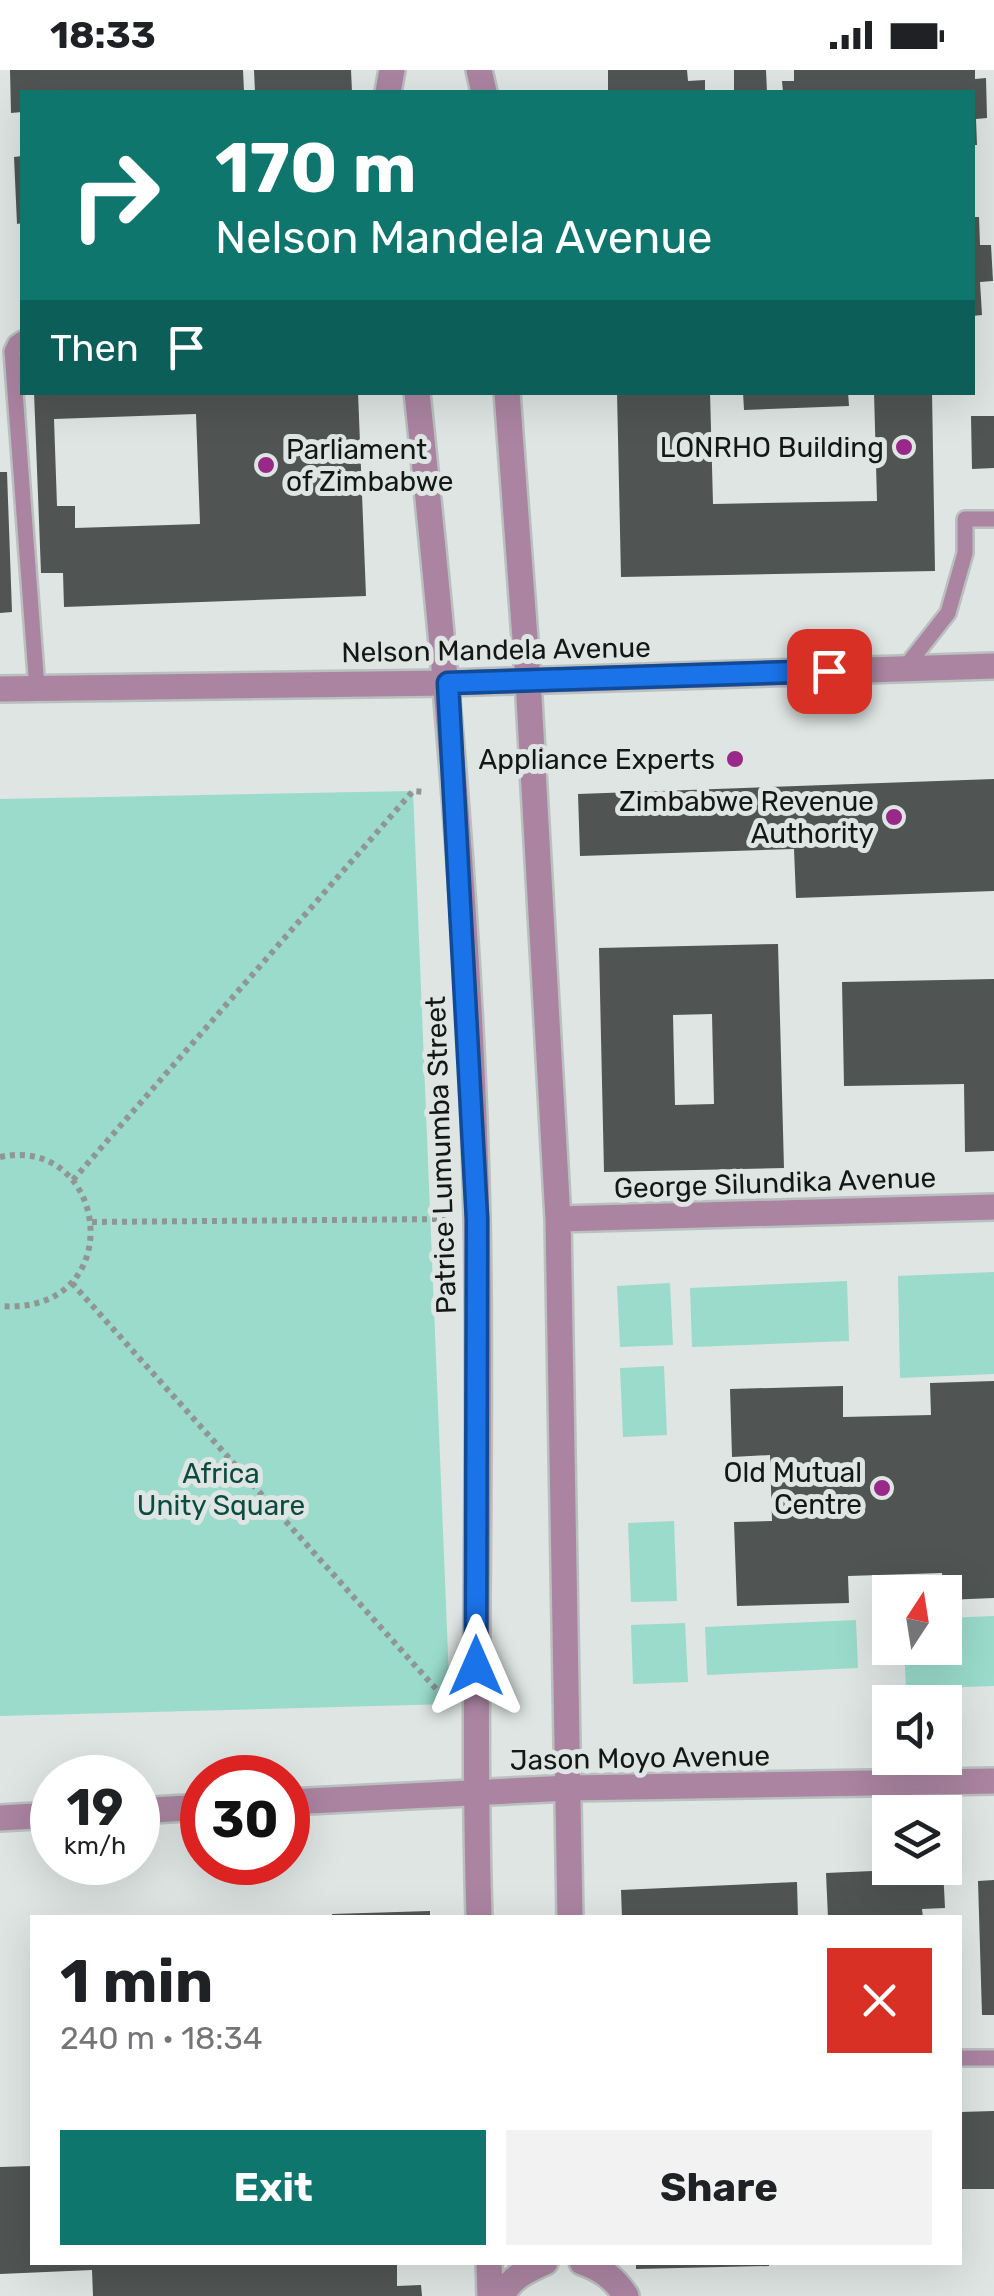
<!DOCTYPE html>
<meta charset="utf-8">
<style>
body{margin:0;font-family:Rubik,sans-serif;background:#f2f2f2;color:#202124;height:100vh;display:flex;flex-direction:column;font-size:38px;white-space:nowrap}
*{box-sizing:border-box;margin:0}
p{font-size:32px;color:#757577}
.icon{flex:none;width:55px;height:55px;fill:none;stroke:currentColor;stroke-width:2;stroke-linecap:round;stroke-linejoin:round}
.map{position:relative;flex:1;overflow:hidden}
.panel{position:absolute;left:30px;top:1845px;width:932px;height:350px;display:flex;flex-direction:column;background:#fff;border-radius:0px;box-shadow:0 10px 40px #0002}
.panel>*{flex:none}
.hud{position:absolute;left:20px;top:20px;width:955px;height:305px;border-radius:0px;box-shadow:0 10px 40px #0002;background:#0f766e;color:#fff;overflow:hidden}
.needle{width:65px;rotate:12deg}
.buttons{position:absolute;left:872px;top:1505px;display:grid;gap:20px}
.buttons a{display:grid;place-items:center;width:90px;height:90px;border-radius:0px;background:#fff;box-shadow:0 10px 40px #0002;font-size:50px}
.speed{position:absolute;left:30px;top:1685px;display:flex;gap:20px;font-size:50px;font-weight:700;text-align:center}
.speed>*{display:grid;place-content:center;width:130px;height:130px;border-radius:50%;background:#fff;box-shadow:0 10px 40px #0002;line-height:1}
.speed small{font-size:25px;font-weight:400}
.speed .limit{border:15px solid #d22;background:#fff;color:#111}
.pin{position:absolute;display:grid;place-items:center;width:85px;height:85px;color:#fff;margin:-42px;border-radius:20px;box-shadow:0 5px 15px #0006}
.me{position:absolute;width:110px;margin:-55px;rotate:0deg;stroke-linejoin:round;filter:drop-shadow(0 0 8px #0008)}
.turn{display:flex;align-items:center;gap:35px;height:210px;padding:0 30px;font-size:45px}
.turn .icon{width:130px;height:130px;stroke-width:2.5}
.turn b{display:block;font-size:70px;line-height:85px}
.then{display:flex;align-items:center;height:95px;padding:0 30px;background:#0003;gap:20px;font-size:38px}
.round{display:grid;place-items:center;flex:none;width:105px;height:105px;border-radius:0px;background:#f2f2f2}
.overview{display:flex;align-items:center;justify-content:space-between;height:170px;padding:0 30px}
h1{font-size:60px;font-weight:700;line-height:75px}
.button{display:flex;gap:20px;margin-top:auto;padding:20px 30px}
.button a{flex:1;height:115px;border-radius:0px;background:#0f766e;color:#fff;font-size:40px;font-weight:700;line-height:115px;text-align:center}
.button a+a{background:#f2f2f2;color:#202124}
.status{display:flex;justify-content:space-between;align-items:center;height:70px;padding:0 50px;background:#fff;direction:ltr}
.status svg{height:28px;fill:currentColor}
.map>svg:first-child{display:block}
.green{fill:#9adbcb}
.building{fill:#505554;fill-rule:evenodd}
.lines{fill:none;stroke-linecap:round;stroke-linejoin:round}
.service-casing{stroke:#bac0be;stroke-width:20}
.minor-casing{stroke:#bac0be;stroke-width:30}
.tertiary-casing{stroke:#bac0be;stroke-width:30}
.path{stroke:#919695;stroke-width:6;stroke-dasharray:5 5;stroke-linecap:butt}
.service{stroke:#aa84a1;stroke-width:15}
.minor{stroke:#aa84a1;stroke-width:25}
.tertiary{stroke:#aa84a1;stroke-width:25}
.route-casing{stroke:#114b97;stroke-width:25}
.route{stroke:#1a73e8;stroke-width:18}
.poi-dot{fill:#992988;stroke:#dee5e3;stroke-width:4}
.labels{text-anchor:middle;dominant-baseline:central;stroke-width:10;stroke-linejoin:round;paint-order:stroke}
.poi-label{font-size:28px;fill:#141716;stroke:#dee5e3;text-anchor:end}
.street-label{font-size:28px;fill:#141716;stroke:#dee5e3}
.park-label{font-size:28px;fill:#0b4b40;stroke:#dee5e3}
</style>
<div class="status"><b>18:33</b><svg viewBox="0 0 49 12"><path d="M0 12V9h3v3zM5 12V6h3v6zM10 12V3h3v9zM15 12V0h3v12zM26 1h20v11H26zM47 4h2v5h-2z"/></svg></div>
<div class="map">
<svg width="994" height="2226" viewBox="0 0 994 2226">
<rect width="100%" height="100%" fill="#dee5e3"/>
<path class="green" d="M413,721L450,1634L0,1646V729Z
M994,1202V1304L900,1308L898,1206Z
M847,1211L849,1271L692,1277L690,1218Z
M670,1213L673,1275L620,1277L617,1216Z
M664,1296L667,1365L623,1367L620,1298Z
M674,1451L677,1531L631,1532L628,1453Z
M994,1546V1616L906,1619L904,1578H945V1548Z
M856,1550L858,1598L707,1605L705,1557Z
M685,1553L688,1612L633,1614L631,1555Z"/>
<path class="building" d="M10,0H243L244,21L22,22V42L11,43Z
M254,0H351L352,22H255Z
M608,0H687L688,11L705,10V22H608Z
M734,0H766L767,22H734Z
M794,0H975V9L986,8L987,48L976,49L977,75H972V22H783L782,11H794Z
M22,86V153L17,154L14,87Z
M972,147H979L980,175H991L993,211L980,212L982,245L972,246Z
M34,322H358L366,526L64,537L63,503H41ZM196,344L200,454L75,458V436H57L54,349Z
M617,322H710L713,434L877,431L874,322H932L935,501L621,507Z
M743,322H848L849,336L744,340Z
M971,346H994V398L972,399Z
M0,402H7L12,542L0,543Z
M994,709V821L796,828L794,779L580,786L578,724Z
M778,874L784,1098L604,1102L599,878ZM712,944L714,1034L675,1035L673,945Z
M994,909V1081L965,1082L964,1014L844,1016L842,912Z
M994,1311V1528L945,1530L942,1503L848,1506L849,1533L737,1536L734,1452L772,1451L770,1385L732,1387L730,1319L843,1316V1347L931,1345L930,1313Z
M943,1798L945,1838L922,1839L923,1848H828L826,1803Z
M994,1810V1945H982L978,1811Z
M797,1812L798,1848H622L621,1820Z
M430,1841V1848H332V1844Z
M994,2041V2119H960V2042Z
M32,2096V2192H238V2195L397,2192V2216L421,2215L422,2226H93L92,2200L0,2204V2097Z
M636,2192H769V2196L636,2199Z"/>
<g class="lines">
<g class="service-casing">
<path id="service" d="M22,269L16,273L12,281L37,619
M904,599L948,543L965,483V449H994
M960,1988H994"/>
</g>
<g class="minor-casing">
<path id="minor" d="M479,0L484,22
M388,22L392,0
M417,322C446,597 471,873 477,1149C482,1382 472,1615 479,1848
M507,322L528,610L558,1149L570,1848
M558,1149L994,1137
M489,2192L490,2226
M582,2192C602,2199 615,2209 626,2226
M502,2226C510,2208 527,2200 545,2192"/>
</g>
<g class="tertiary-casing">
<path id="tertiary" d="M0,619L448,613L994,596
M288,1732L569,1718L994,1711
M138,1741L202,1737
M0,1748L52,1745"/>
</g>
<path class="path" d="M0,1087C110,1064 131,1246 0,1236
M73,1110L413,721L425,722
M92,1152L446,1149
M72,1213L446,1630"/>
<use href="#service" class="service"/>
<use href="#minor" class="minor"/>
<use href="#tertiary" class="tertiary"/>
</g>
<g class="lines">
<g class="route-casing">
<path id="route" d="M476,1596L477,1149L448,613L829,601"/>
</g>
<use href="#route" class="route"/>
</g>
<g class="poi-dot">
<circle cx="904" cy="377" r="10"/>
<circle cx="266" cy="395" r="10"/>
<circle cx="735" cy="689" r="10"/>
<circle cx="894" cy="747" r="10"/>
<circle cx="882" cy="1418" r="10"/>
</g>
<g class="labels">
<g class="poi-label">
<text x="884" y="377">LONRHO Building</text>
<text x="286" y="379" text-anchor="start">Parliament<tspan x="286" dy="32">of Zimbabwe</tspan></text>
<text x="715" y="689">Appliance Experts</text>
<text x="874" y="731">Zimbabwe Revenue<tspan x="874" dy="32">Authority</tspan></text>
<text x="862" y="1402">Old Mutual<tspan x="862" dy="32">Centre</tspan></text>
</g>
<g class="street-label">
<text transform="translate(496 580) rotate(-1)">Nelson Mandela Avenue</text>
<text transform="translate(441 1085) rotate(-92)">Patrice Lumumba Street</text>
<text transform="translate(775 1113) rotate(-2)">George Silundika Avenue</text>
<text transform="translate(640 1688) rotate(-1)">Jason Moyo Avenue</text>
</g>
<g class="park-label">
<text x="221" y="1403">Africa<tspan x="221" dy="32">Unity Square</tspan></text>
</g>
</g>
</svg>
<div class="buttons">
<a><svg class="needle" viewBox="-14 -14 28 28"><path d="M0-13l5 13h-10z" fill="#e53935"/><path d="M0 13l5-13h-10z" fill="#757577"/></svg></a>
<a><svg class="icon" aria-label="sound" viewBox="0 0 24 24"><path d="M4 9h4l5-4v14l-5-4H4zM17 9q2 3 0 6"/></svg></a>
<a><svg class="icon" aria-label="layers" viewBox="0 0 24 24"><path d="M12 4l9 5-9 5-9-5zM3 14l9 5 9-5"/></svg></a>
</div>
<div class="speed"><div>19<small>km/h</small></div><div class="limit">30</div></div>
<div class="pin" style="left:829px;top:601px;background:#d93025"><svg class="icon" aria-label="arrive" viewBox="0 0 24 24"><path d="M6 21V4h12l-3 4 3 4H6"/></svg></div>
<svg class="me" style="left:476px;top:1596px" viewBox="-20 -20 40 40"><path d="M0-17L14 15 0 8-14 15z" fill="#1a73e8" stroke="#fff" stroke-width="4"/></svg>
<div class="hud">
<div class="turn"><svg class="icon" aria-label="right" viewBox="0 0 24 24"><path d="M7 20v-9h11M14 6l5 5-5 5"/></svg><div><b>170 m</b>Nelson Mandela Avenue</div></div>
<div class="then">Then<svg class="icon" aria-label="arrive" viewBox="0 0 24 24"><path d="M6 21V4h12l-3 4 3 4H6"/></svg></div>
</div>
<section class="panel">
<div class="overview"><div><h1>1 min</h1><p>240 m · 18:34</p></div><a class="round" style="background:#d93025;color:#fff"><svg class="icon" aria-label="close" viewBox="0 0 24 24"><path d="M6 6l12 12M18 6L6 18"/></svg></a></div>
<div class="button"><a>Exit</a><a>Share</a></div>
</section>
</div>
